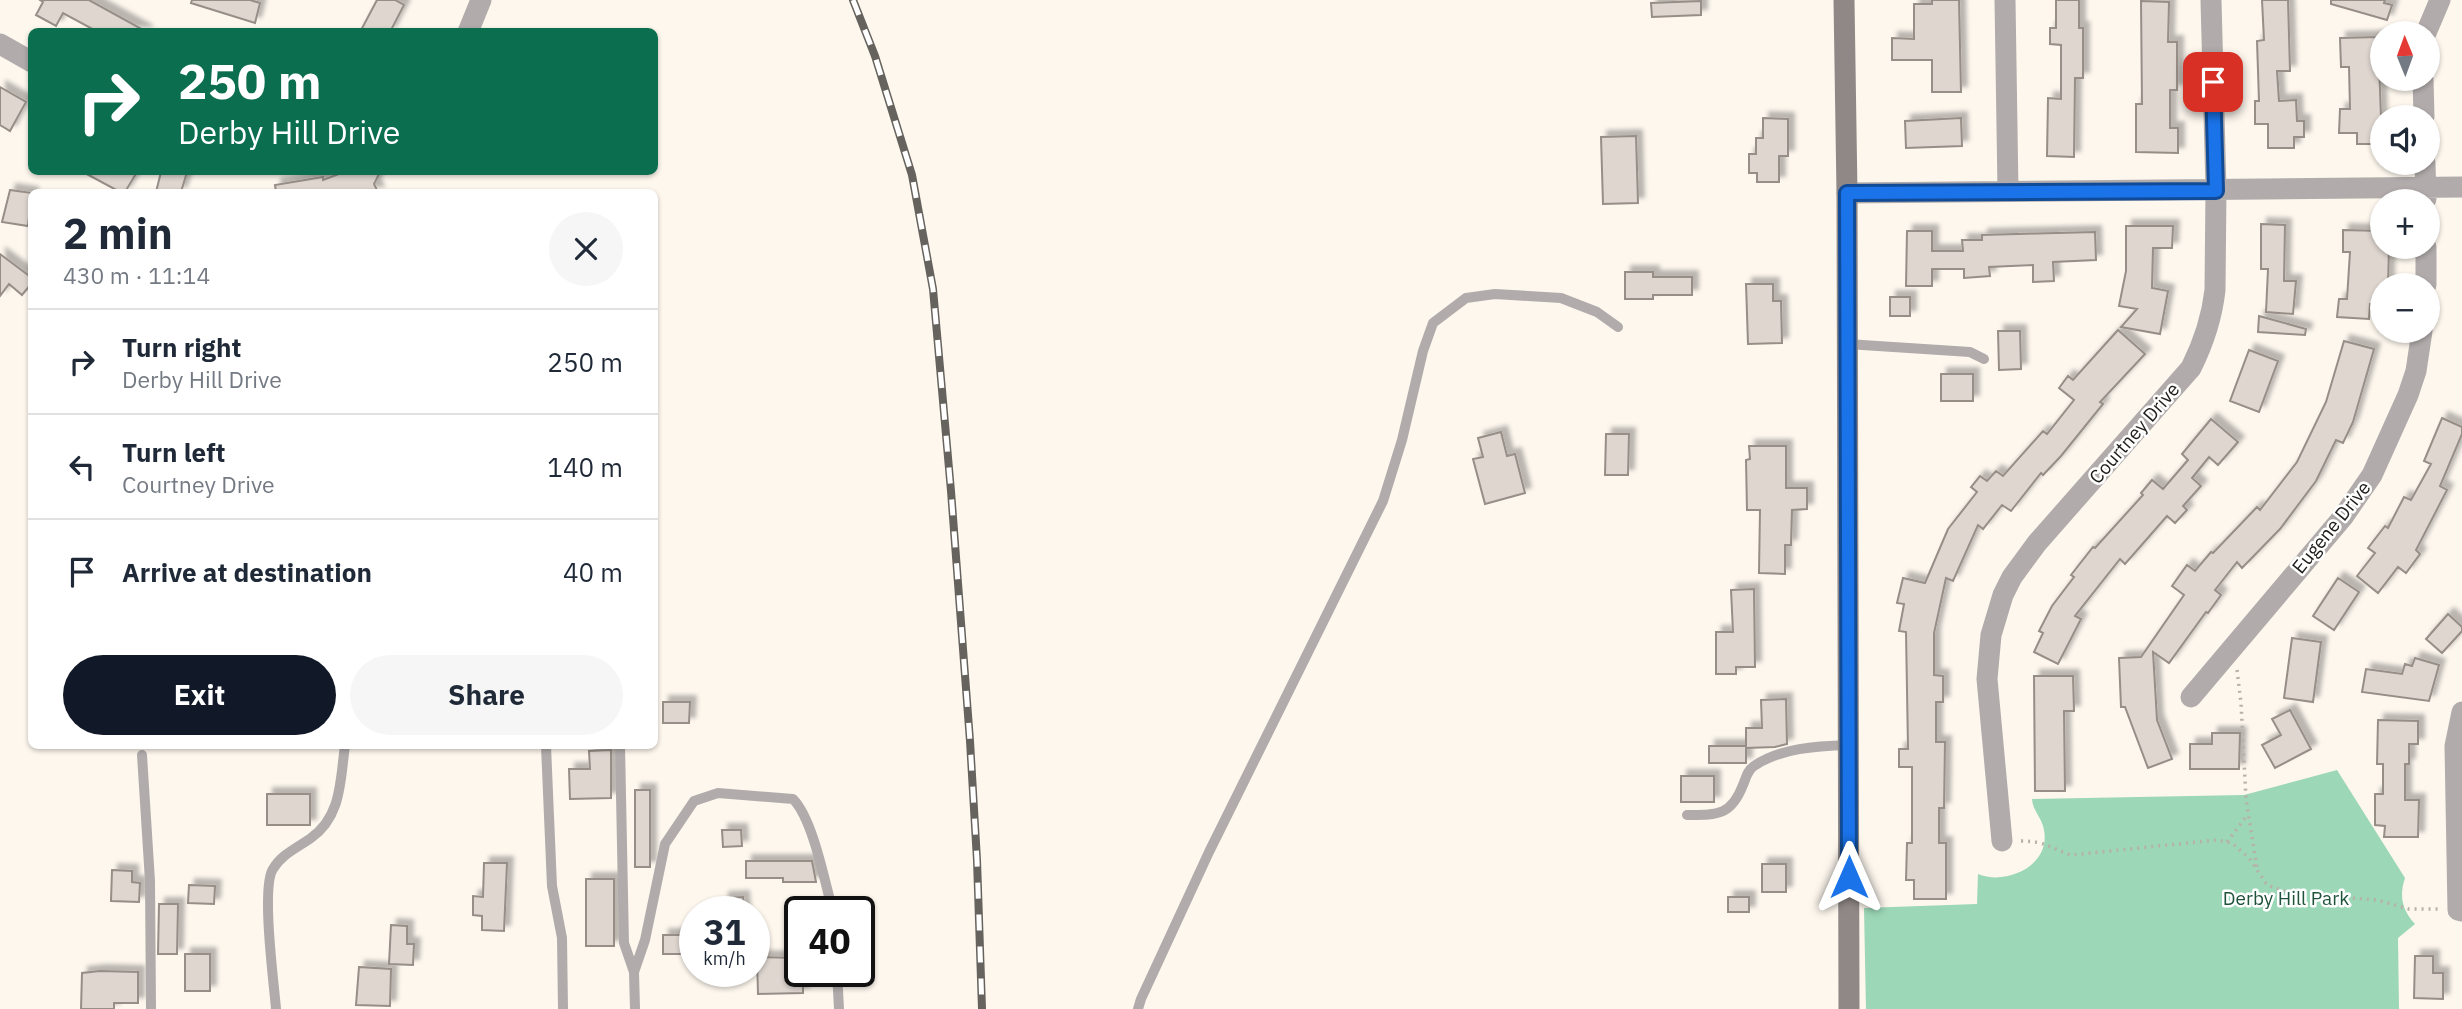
<!DOCTYPE html>
<meta charset="utf-8">
<style>
body{margin:0;font-family:"IBM Plex Sans",sans-serif;background:#f6f6f7;color:#1f2937;height:100vh;display:flex;flex-direction:column;font-size:26px;white-space:nowrap}
*{box-sizing:border-box;margin:0}
p{font-size:23px;color:#747a83}
.icon{flex:none;width:38px;height:38px;fill:none;stroke:currentColor;stroke-width:2;stroke-linecap:round;stroke-linejoin:round}
.map{position:relative;flex:1;overflow:hidden}
.panel{position:absolute;left:28px;top:189px;width:630px;height:560px;display:flex;flex-direction:column;background:#fff;border-radius:10px;box-shadow:0 2px 5px #0004}
.panel>*{flex:none}
.guide{position:absolute;left:28px;top:28px;width:630px;height:147px;border-radius:10px;box-shadow:0 2px 5px #0004;background:#0b6e4f;color:#fff;overflow:hidden}
.needle{width:46px;rotate:359deg}
.controls{position:absolute;left:2370px;top:21px;display:grid;gap:14px}
.controls a{display:grid;place-items:center;width:70px;height:70px;border-radius:50%;background:#fff;box-shadow:0 2px 5px #0004;font-size:35px}
.speed{position:absolute;left:679px;top:896px;display:flex;gap:14px;font-size:35px;font-weight:700;text-align:center}
.speed>*{display:grid;place-content:center;width:91px;height:91px;border-radius:50%;background:#fff;box-shadow:0 2px 5px #0004;line-height:1}
.speed small{font-size:18px;font-weight:400}
.speed .limit{border:4px solid #111;border-radius:10px;background:#fff;color:#111}
.pin{position:absolute;display:grid;place-items:center;width:60px;height:60px;color:#fff;margin:-30px;border-radius:14px;box-shadow:0 4px 10px #0006}
.me{position:absolute;width:77px;margin:-38px;rotate:0deg;stroke-linejoin:round;filter:drop-shadow(0 0 5px #0008)}
.turn{display:flex;align-items:center;gap:24px;height:147px;padding:0 35px;font-size:32px}
.turn .icon{width:91px;height:91px;stroke-width:2.5}
.turn b{display:block;font-size:49px;line-height:60px}
.round{display:grid;place-items:center;flex:none;width:74px;height:74px;border-radius:37px;background:#f6f6f7}
.overview{display:flex;align-items:center;justify-content:space-between;height:119px;padding:0 35px}
h1{font-size:42px;font-weight:700;line-height:52px}
.action{display:flex;gap:14px;margin-top:auto;padding:14px 35px}
.action a{flex:1;height:80px;border-radius:42px;background:#111827;color:#fff;font-size:28px;font-weight:700;line-height:80px;text-align:center}
.action a+a{background:#f6f6f7;color:#1f2937}
ul{padding:0;list-style:none}
li{display:flex;align-items:center;gap:21px;height:105px;padding:0 35px;border-top:2px solid #e0e1e3}
li div{flex:1}
li b{display:block;font-size:26px}
li em{font-style:normal}
.map>svg:first-child{display:block}
.green{fill:#9cd7b7}
.building{fill:#dfd6d0;stroke:#968e87;stroke-width:2;filter:url(#shadow)}
.lines{fill:none;stroke-linecap:round;stroke-linejoin:round}
.path{stroke:#b6b1aa;stroke-width:3.5;stroke-dasharray:2 5;stroke-linecap:butt}
.lane{stroke:#b1acab;stroke-width:10}
.street{stroke:#b1acab;stroke-width:21}
.secondary{stroke:#8f8886;stroke-width:21}
.rail-casing{stroke:#66635e;stroke-width:8}
.rail{stroke:#fff;stroke-width:5;stroke-dasharray:16;stroke-linecap:butt}
.route-casing{stroke:#114b97;stroke-width:18}
.route{stroke:#1a73e8;stroke-width:12}
.labels{text-anchor:middle;dominant-baseline:central;stroke-width:5;stroke-linejoin:round;paint-order:stroke}
.street-label{font-size:19px;fill:#1e1c19;stroke:#fff}
.park-label{font-size:19px;fill:#20533b;stroke:#fff}
</style>
<div class="map">
<svg width="2462" height="1009" viewBox="0 0 2462 1009">
<defs>
<filter id="shadow"><feDropShadow dx="6" dy="-6" stdDeviation="2" flood-color="#0004"/></filter>
</defs>
<rect width="100%" height="100%" fill="#fdf7ee"/>
<path class="green" d="M2337,770L2405,878C2399,896 2402,910 2415,924L2398,938L2399,1009H1866L1864,908L1977,904L1978,874C2007,886 2051,865 2044,830C2042,817 2033,812 2032,799L2244,795Z"/>
<path class="building" d="M40,0H89L147,32H98L63,13L56,26L36,15L43,2Z
M192,0H250L260,3L255,23L191,3Z
M377,0H395L404,5L390,32H360Z
M1932,0H1959L1961,92H1932V60H1892V38L1914,39V4H1932Z
M2056,0H2079V28H2083V78H2075L2074,157L2047,156L2048,98L2061,99V45L2050,44V28H2056Z
M2262,0H2288L2290,71H2277L2279,101L2296,100L2297,121H2304V137H2294V148H2268V124H2255V101H2259L2257,41L2264,40Z
M2331,0H2385L2384,3L2392,5L2387,20L2331,4Z
M1701,1V15L1652,17L1651,3Z
M2141,1L2169,2L2168,42H2177V90H2170V128H2178V153L2136,152V104H2142Z
M2378,37L2382,144H2357V133H2339L2340,109H2350L2349,67H2341L2340,38Z
M0,87L26,102L10,131L0,125Z
M1763,118L1788,119V156H1779V182H1757V173H1749V154H1756V138H1763Z
M1961,118L1962,146L1906,148L1905,121Z
M1636,136L1638,203L1603,204L1601,137Z
M83,172H137L125,192H120Z
M161,172H187L181,192H156Z
M344,172H380L374,184L378,192H276L275,185L323,177V180Z
M10,190L32,193L28,226L2,222Z
M2261,224L2285,225L2284,281H2296L2293,314L2266,312L2268,269H2261Z
M2126,226H2173L2172,248H2153L2152,288L2168,291L2160,334L2121,327L2137,309L2119,306L2126,271Z
M2343,230L2382,231V247H2389L2388,285H2382V305L2370,304L2369,319L2337,317L2339,299H2347L2350,252H2343Z
M1907,231H1932V251H1963L1962,240H1982V235L2095,232L2096,260L2053,262L2054,281L2033,282V265L1989,267L1990,276L1964,278V269H1932V286H1906Z
M0,254L32,278V283L22,295L9,284L0,296Z
M1625,272H1653V277H1692V295H1653V299H1625Z
M1746,284H1773V301H1781L1782,343L1748,344Z
M1890,297H1910V316H1890Z
M2259,316L2306,329L2305,335L2258,332Z
M2118,330L2145,354L2100,402L2103,404L2061,456L2043,475L2041,473L2011,511L2002,505L1983,529L1978,525L1953,581L1946,578L1934,633V675L1943,676V702H1936V742H1945L1944,808H1939V843H1946V899H1914V880H1906L1907,843H1912V767H1899V749H1908L1906,632L1899,631L1904,604L1897,603L1903,578L1925,583L1948,529L1977,492L1971,487L1980,476L1987,481L1996,471L2003,476L2043,431L2047,434L2074,400L2059,388L2068,376L2073,380Z
M1998,331H2020L2021,369L1999,370Z
M2344,341L2374,349L2353,422L2343,443L2336,440L2316,481L2280,529L2242,568L2237,562L2215,590L2221,595L2208,613L2206,612L2169,663L2153,652L2157,720L2172,759L2148,768L2125,707H2121L2119,658L2141,657L2184,595L2172,586L2187,565L2195,571L2211,552L2213,553L2257,507L2260,510L2297,462L2326,402Z
M2249,350L2278,361L2259,412L2230,401Z
M1941,374H1973V401H1941Z
M2442,418L2462,427V434L2440,486L2447,490L2416,550L2420,554L2406,573L2398,567L2378,593L2357,576L2375,553L2368,548L2385,526L2388,528L2404,497L2411,500L2431,464L2424,461Z
M2211,419L2238,442L2218,465L2209,457L2192,478L2201,486L2183,506L2187,510L2175,523L2167,516L2125,564L2120,559L2075,616L2081,619L2058,664L2034,652L2043,633L2039,631L2052,606L2074,577L2071,575L2093,547L2095,548L2143,495L2141,493L2152,480L2163,489L2188,460L2182,454Z
M1501,432L1507,456L1515,454L1525,493L1485,504L1473,459L1483,457L1478,438Z
M1606,434H1629L1628,475H1605Z
M1749,446H1786V488H1807V509L1792,510L1791,545H1785V574L1759,573L1760,510H1747L1746,460L1750,459Z
M2338,578L2359,592L2334,630L2313,616Z
M1754,589L1755,667H1736V674H1716V632H1733L1731,590Z
M2448,614L2462,627V631L2442,653L2426,639Z
M2292,638L2321,642L2313,702L2284,698Z
M2415,658L2439,665L2429,701L2362,692L2366,669L2402,674L2405,664L2412,666Z
M2034,676H2073L2074,711H2064L2065,791H2035Z
M1786,699L1787,744L1775,747L1746,748V728H1762L1761,700Z
M663,702H690L689,723H663Z
M2290,710L2311,749L2275,768L2262,745L2281,735L2272,719Z
M2378,720L2418,721V744H2409V764H2405V800H2419L2418,837H2384L2385,826L2375,825V794H2383V764H2377Z
M2212,733H2240L2239,769H2190V744H2212Z
M1709,746H1746V763H1709Z
M611,750V798L570,799L569,769H590L589,751Z
M1681,776H1714V802H1681Z
M635,790H650V867H635Z
M267,794H310V825H267Z
M722,830H741L742,846L723,847Z
M746,861H812L816,882H783V878H746Z
M484,863H507L504,931L482,930V916L473,915V896L483,897Z
M1762,864H1786V892H1762Z
M112,870L132,871V882L140,883L139,902L111,901Z
M586,879H614V946H586Z
M189,885L215,886L214,904L188,903Z
M743,897L744,912H723V898Z
M1728,897H1749V912H1728Z
M159,904H178L177,954H158Z
M391,925L407,926V944H414L413,965L389,964Z
M663,935H695V954H663Z
M185,954H210V991H185Z
M2415,956H2433V973H2443V999L2414,998Z
M757,957L796,958V963H800V971H803V993L758,994Z
M359,967L391,969L390,1006L356,1005Z
M100,971L138,972V1003H114V1009H81L82,973Z"/>
<g class="lines">
<path class="path" d="M2237,670L2241,703L2246,799L2257,868
M2021,841C2045,841 2050,848 2071,855L2217,840L2232,843L2249,858L2267,885L2290,893L2377,900L2409,909H2441
M2227,842L2248,814"/>
<path class="lane" d="M1847,344L1970,352L1984,359
M546,746L552,886L562,938L563,1009
M620,746L624,943L634,972L635,1009
M142,755L150,881L151,1009
M1687,815C1717,815 1731,816 1743,785C1746,778 1747,771 1754,766C1780,748 1817,746 1849,745
M837,971L839,1009
M634,972L645,940L665,844L694,801L718,793L793,799C813,819 825,883 833,912
M276,1009C274,983 261,887 273,869C282,854 297,848 311,838C342,816 340,780 345,746
M1138,1009L1141,999L1209,852L1383,501L1402,440L1423,351L1433,323L1466,298L1495,294L1561,298L1597,312L1618,327"/>
<path class="street" d="M2005,0L2008,191
M468,32L481,0
M2426,33L2440,0
M0,44L32,62
M2423,79L2424,117
M2425,163L2426,199
M1847,193L2462,187
M2426,247V285
M2191,697L2343,517L2372,475L2408,395L2416,371L2422,331
M2462,712L2455,746L2458,910L2462,911
M2002,841L1987,679L1991,635L2003,595L2012,577L2037,543L2191,368C2203,344 2212,317 2215,290L2216,190L2211,0"/>
<path class="secondary" d="M1844,0L1847,193L1849,1009"/>
<g class="rail-casing">
<path id="rail" d="M853,0L875,56L912,175L933,289L951,491L970,741L977,860L982,1009"/>
</g>
<use href="#rail" class="rail"/>
</g>
<g class="lines">
<g class="route-casing">
<path id="route" d="M1849,877L1847,193L2216,191L2213,82"/>
</g>
<use href="#route" class="route"/>
</g>
<g class="labels">
<g class="street-label">
<text transform="translate(2134 433) rotate(-49)">Courtney Drive</text>
<text transform="translate(2331 527) rotate(-51)">Eugene Drive</text>
</g>
<g class="park-label">
<text x="2286" y="898">Derby Hill Park</text>
</g>
</g>
</svg>
<div class="controls">
<a><svg class="needle" viewBox="-14 -14 28 28"><path d="M0-13l5 13h-10z" fill="#e53935"/><path d="M0 13l5-13h-10z" fill="#747a83"/></svg></a>
<a><svg class="icon" aria-label="sound" viewBox="0 0 24 24"><path d="M4 9h4l5-4v14l-5-4H4zM17 9q2 3 0 6"/></svg></a>
<a>+</a>
<a>−</a>
</div>
<div class="speed"><div>31<small>km/h</small></div><div class="limit">40</div></div>
<div class="pin" style="left:2213px;top:82px;background:#d93025"><svg class="icon" aria-label="arrive" viewBox="0 0 24 24"><path d="M6 21V4h12l-3 4 3 4H6"/></svg></div>
<svg class="me" style="left:1849px;top:877px" viewBox="-20 -20 40 40"><path d="M0-17L14 15 0 8-14 15z" fill="#1a73e8" stroke="#fff" stroke-width="4"/></svg>
<div class="guide">
<div class="turn"><svg class="icon" aria-label="right" viewBox="0 0 24 24"><path d="M7 20v-9h11M14 6l5 5-5 5"/></svg><div><b>250 m</b>Derby Hill Drive</div></div>
</div>
<section class="panel">
<div class="overview"><div><h1>2 min</h1><p>430 m · 11:14</p></div><a class="round"><svg class="icon" aria-label="close" viewBox="0 0 24 24"><path d="M6 6l12 12M18 6L6 18"/></svg></a></div>
<ul>
<li><svg class="icon" aria-label="right" viewBox="0 0 24 24"><path d="M7 20v-9h11M14 6l5 5-5 5"/></svg><div><b>Turn right</b><p>Derby Hill Drive</p></div><em>250 m</em></li>
<li><svg class="icon" aria-label="left" viewBox="0 0 24 24"><path d="M17 20v-9H6M10 6l-5 5 5 5"/></svg><div><b>Turn left</b><p>Courtney Drive</p></div><em>140 m</em></li>
<li><svg class="icon" aria-label="arrive" viewBox="0 0 24 24"><path d="M6 21V4h12l-3 4 3 4H6"/></svg><div><b>Arrive at destination</b></div><em>40 m</em></li>
</ul>
<div class="action"><a>Exit</a><a>Share</a></div>
</section>
</div>
